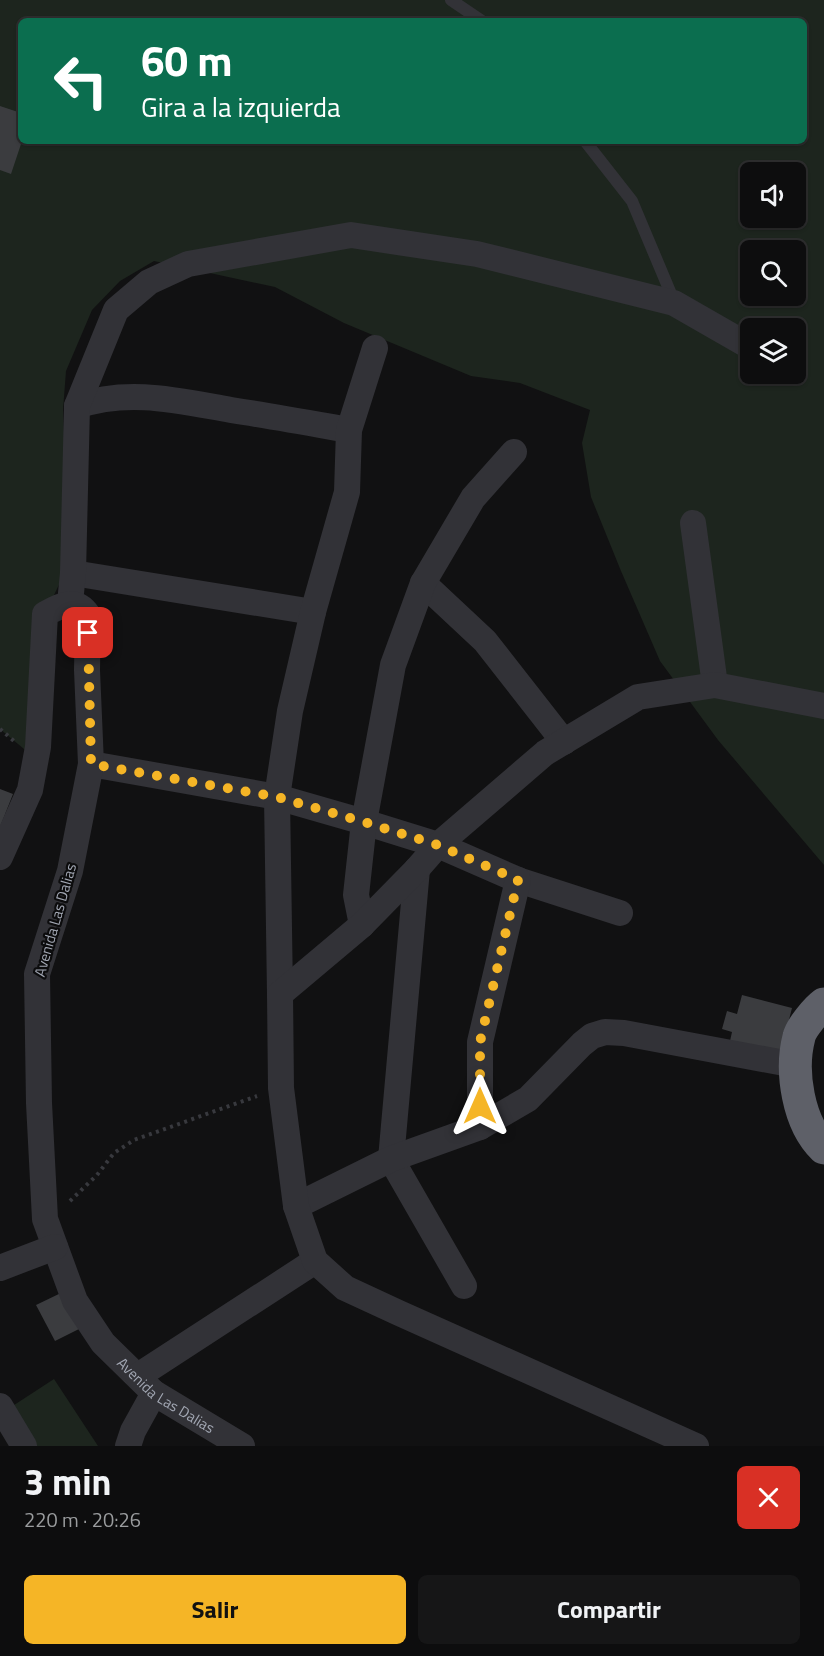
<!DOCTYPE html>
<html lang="es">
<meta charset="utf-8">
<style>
body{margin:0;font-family:"Titillium Web",sans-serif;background:#161617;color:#f1f3f6;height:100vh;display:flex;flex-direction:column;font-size:22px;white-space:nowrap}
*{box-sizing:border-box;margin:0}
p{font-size:20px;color:#9a9c9e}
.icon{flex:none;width:33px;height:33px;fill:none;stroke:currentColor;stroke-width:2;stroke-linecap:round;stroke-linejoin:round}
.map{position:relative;height:1446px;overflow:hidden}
.side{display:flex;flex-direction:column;background:#0d0d0e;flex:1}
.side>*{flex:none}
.guide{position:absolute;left:18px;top:18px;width:789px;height:126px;border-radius:9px;box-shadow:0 2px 4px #0004,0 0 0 2px #2d2d2e;background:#0b6e4f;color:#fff;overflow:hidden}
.buttons{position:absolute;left:740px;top:162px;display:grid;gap:12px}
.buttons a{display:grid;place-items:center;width:66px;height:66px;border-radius:9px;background:#0d0d0e;box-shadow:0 2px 4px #0004,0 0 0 2px #2d2d2e;font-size:30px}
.pin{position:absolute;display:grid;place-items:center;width:51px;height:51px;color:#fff;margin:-26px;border-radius:12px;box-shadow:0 3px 9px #0006}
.me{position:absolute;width:66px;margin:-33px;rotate:0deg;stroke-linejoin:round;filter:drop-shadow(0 0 4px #0008)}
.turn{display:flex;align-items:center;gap:21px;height:126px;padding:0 24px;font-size:27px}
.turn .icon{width:78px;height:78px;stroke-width:2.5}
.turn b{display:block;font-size:42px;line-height:51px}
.round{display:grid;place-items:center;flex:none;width:63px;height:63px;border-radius:9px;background:#161617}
.overview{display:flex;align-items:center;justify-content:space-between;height:102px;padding:0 24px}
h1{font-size:36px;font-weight:700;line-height:45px}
.action{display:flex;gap:12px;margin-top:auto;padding:12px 24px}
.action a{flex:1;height:69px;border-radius:9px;background:#f5b526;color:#111;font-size:24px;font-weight:700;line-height:69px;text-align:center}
.action a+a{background:#161617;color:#f1f3f6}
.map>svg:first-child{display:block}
.green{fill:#1d251e;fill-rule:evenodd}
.building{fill:#3b3c3f}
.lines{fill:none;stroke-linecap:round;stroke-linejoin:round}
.path{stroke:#38393e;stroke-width:4;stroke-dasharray:3 4.5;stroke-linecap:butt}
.lane{stroke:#323237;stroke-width:12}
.street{stroke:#323237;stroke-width:26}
.highway{stroke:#5e6068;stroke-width:33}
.route{stroke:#f5b526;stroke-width:10;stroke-dasharray:0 18}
.labels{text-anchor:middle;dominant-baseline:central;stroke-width:4.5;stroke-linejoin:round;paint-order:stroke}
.street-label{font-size:15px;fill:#a2a7b3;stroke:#0c0c0d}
</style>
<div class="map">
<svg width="824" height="1446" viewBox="0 0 824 1446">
<rect width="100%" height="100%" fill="#111112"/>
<path class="green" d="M0,0H824V865L718,740L660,661L621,571L591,497L582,443L590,410L520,383L471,376L344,323L275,287L154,261L120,281L92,310L66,371L63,410L65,461L75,551L45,614L36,759L0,729ZM21,21H804V141H21ZM750,172H795V218H750ZM750,250H795V296H750ZM750,328H795V374H750Z
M54,1379L98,1446H33L8,1409Z"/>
<path class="building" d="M0,106L21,113V141H22L11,174L0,170Z
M0,789L13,794L0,827Z
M742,995L792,1008L780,1055L730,1041L732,1032L722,1029L727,1011L737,1014Z
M63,1292L81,1328L55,1341L36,1305Z"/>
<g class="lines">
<path class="path" d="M0,729L14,741
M70,1201L97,1175L114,1153L134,1140L257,1096"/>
<path class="lane" d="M451,0L482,21
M585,141L632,201L674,301"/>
<g class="street">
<path d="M77,406C129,388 179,401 231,410C270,416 309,423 349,430"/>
<path d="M693,523L715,685"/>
<path d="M73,573L313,612"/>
<path d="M423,583L485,641L564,742"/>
<path d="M70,603L73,573L77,406L116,310L149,282L188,264L351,235L477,254L674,303L749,346"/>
<path d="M91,764L277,797L364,822L438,845L518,880L620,913"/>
<path id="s1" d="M0,857L30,790L38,747L45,614C61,605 76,597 88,615L87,670L91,764L70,871L37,974L39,1103L45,1219L75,1301L103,1343L154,1393L242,1446"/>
<path d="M417,869L391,1159L464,1286"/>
<path d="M362,925L356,895L364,822L393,665L423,583L473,498L514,452"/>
<path d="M280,994L277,797L290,711L313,612L347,492L349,430L375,348"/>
<path d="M480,1127V1042L518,880"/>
<path d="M296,1206L391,1159L480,1127L528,1099L582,1044L592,1036L605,1032L624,1033L795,1065"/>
<path d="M0,1268L55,1247"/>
<path d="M138,1376L315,1261"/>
<path d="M0,1406L24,1446"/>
<path d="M128,1446L133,1431L154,1393"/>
<path d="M696,1446L399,1313L345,1288L315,1261L296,1206L281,1088L280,994L362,925L417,869L438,845L545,753L638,697L715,685L824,706"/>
</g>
<path class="highway" d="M824,1004C816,1010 801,1028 799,1037C790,1071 798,1123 824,1148"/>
</g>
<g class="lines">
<path class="route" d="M88,633L91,764L277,797L364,822L438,845L518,880L480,1042V1106"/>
</g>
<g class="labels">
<g class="street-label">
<text transform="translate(55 920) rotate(-74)">Avenida Las Dalias</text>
<text stroke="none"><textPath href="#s1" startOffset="1131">Avenida Las Dalias</textPath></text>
</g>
</g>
</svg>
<div class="buttons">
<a><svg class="icon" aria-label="sound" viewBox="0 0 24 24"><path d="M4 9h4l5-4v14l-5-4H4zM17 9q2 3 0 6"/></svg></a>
<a><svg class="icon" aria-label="search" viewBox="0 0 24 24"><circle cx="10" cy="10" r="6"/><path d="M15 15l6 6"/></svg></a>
<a><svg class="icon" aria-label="layers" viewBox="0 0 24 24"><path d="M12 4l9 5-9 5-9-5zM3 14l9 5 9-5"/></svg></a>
</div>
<div class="pin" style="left:88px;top:633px;background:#d93025"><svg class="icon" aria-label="arrive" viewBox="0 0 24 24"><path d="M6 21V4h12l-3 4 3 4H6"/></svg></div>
<svg class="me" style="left:480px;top:1106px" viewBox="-20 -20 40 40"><path d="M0-17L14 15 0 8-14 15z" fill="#f5b526" stroke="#fff" stroke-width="4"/></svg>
<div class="guide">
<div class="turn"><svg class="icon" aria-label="left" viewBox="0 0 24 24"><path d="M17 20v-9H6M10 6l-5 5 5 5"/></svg><div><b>60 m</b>Gira a la izquierda</div></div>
</div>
</div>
<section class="side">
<div class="overview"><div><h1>3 min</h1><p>220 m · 20:26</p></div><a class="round" style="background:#d93025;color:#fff"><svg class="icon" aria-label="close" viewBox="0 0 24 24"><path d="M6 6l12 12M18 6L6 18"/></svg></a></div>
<div class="action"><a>Salir</a><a>Compartir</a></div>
</section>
